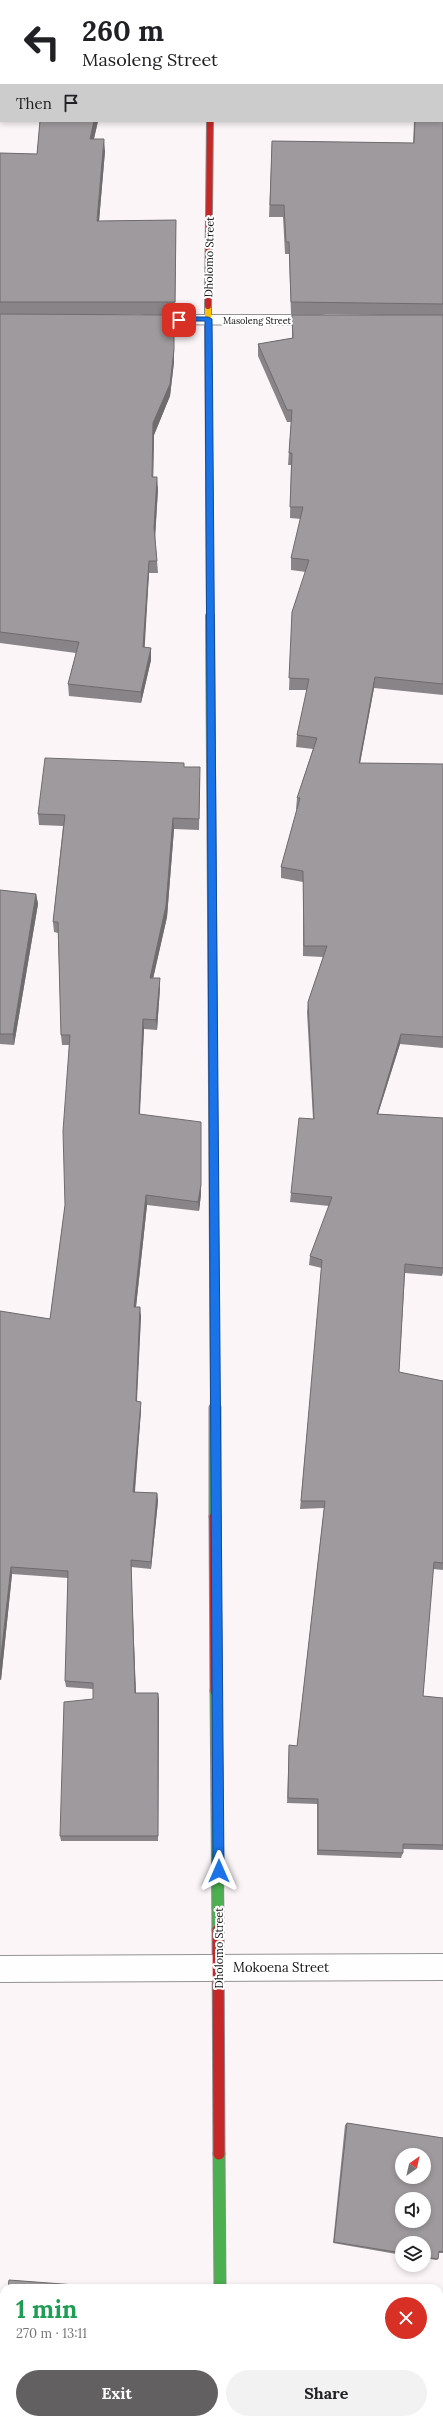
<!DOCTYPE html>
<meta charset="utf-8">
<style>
body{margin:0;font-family:Lora,serif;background:#f2f2f2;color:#202124;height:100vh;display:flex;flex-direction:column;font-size:15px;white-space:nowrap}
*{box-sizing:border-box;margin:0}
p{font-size:13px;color:#757577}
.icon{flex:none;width:22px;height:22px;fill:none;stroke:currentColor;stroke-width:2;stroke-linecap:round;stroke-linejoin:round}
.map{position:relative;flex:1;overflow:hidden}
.panel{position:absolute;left:0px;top:2284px;width:443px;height:140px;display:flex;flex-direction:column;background:#fff;border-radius:12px 12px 0 0;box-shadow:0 2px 6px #0003}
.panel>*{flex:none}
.hud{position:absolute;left:0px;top:0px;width:443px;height:122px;box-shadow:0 2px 6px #0003;background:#fff;color:#202124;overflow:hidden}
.needle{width:26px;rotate:34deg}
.tools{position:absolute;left:395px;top:2148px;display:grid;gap:8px}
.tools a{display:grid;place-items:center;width:36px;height:36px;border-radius:50%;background:#fff;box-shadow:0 2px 6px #0003;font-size:20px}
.pin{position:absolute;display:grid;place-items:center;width:34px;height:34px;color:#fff;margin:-17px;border-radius:8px;box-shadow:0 2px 6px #0006}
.me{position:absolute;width:44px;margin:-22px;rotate:0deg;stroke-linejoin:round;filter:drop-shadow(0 0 3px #0008)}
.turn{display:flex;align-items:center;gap:14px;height:84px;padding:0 16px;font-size:18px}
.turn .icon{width:52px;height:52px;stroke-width:2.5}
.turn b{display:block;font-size:28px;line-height:34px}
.then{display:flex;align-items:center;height:38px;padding:0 16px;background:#0003;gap:8px;font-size:15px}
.round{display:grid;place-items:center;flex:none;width:42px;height:42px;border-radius:21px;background:#f2f2f2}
.head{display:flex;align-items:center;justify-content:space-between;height:68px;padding:0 16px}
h1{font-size:24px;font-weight:700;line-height:30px;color:#1e9e55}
.cta{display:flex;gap:8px;margin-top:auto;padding:8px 16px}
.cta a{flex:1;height:46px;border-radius:24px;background:#626061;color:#fff;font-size:16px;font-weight:700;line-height:46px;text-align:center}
.cta a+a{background:#f2f2f2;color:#202124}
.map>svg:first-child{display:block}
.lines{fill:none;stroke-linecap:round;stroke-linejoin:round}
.street-casing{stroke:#959394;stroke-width:2}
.fast-far2-casing{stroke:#8c898b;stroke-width:8}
.fast-far1-casing{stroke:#8c898b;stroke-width:10}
.fast-casing{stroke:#8c898b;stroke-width:13}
.slow-far1-casing{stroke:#8c898b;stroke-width:8}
.slow-casing{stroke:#8c898b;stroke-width:10}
.jam-far2-casing{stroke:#8c898b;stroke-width:8}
.jam-far1-casing{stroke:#8c898b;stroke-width:10}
.jam-casing{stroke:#8c898b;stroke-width:13}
.street{fill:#fefefe;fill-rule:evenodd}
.fast-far2{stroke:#4caf50;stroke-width:6}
.fast-far1{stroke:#4caf50;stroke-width:8}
.fast{stroke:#4caf50;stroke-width:11}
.slow-far1{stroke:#ffc107;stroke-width:6}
.slow{stroke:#ffc107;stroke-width:8}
.jam-far2{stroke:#c62828;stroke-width:6}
.jam-far1{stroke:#c62828;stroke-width:8}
.jam{stroke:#c62828;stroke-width:11}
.wall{fill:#898487}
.shaded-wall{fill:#6f6c6e}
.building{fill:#9f9a9d;stroke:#6f6c6e;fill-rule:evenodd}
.route{fill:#1a73e8;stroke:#114b97}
.labels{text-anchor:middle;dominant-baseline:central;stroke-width:4;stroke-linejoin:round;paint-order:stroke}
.far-street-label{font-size:9px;fill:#0f0f0f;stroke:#fff}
.street-label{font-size:11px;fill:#0f0f0f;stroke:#fff}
.near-street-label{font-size:13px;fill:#0f0f0f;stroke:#fff}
</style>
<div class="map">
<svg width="443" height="2424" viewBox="0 0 443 2424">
<rect width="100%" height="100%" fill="#fbf5f8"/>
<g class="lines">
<g class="street-casing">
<path id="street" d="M201,0H215V1H201Z
M0,112H1V120H0Z
M145,315H321L327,316L329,320L327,324L321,325L139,324L137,320L139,316Z
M443,1954V1980L0,1982V1956Z
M205,2420H235V2424H205Z"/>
</g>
<g class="fast-far2-casing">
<path id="fast-far2" d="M210,613V617"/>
</g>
<g class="fast-far1-casing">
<path id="fast-far1" d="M210,616L212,910
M214,1262L215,1409"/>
</g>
<g class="fast-casing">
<path id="fast" d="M215,1408V1517
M216,1691L218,1930
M219,2154L220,2288"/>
</g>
<g class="slow-far1-casing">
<path id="slow-far1" d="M208,306L210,613"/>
</g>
<g class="slow-casing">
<path id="slow" d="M213,1089L214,1262"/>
</g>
<g class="jam-far2-casing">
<path id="jam-far2" d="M208,306L210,121"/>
</g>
<g class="jam-far1-casing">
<path id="jam-far1" d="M212,910L213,1089"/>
</g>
<g class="jam-casing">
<path id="jam" d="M215,1517L216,1691
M218,1930L219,2154"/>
</g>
<use href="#street" class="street"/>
<use href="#fast-far2" class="fast-far2"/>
<use href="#fast-far1" class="fast-far1"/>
<use href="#fast" class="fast"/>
<use href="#slow-far1" class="slow-far1"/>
<use href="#slow" class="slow"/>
<use href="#jam-far2" class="jam-far2"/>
<use href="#jam-far1" class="jam-far1"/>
<use href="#jam" class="jam"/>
</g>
<path class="wall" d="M0,0H178V1H1V19H0Z
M443,0V695L374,688L360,763L443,764V1048L400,1044L378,1114L443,1118V1273L442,1276L405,1273L399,1372L443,1381V1570L433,1569L423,1696L443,1698V1850L403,1849V1853L401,1858L317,1855V1804L287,1803L289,1745L297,1746L324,1508L300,1509L322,1268L309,1265L310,1256L329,1206L290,1202L291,1193L313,1119L307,1012L308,1002L323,957L303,956V882L281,878V867L297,809H296L297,798L313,749L296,747L297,735L307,690H289L292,612L306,572L291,570V558L301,519L290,518L291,465H288L291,422H287L258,356V344L292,338V315H381L291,314L289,254H285L283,217H269L272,141L413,143L414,121H442Z
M1,45V72H0V48Z
M40,121H98L94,139L105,151L99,221L176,220L175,314H73L174,315V362L170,396L154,435L153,477L158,489L155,535L158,573H149L144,648H151V660L141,703L69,696L68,684L76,653L0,643V153L37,154Z
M184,767L200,778L199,830L174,829L167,917L153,978L160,988L157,1030L144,1029L140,1114L201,1194L199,1211L147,1205L136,1307L141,1316L137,1402L141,1410L135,1492L157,1493L158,1501L151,1569L131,1567L136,1693L159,1699L158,1841H61L60,1836L93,1699V1689L66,1687L65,1681L68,1578L12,1574L1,1680H0V1311L50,1319L65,1205L69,1045H62L61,1035L58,933L54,932L53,922L63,826L39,825L38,814Z
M0,890L36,894L38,904L14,1045L0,1044Z
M347,2123L443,2138V2253H439L438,2259L436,2260L424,2258V2243H402V2255L333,2243L345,2125Z
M352,2420H439L443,2424H351Z"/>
<path class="shaded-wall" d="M94,121H98L91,151L90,139Z
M104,139L105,151L98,233L97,221Z
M176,220V233L175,314V302Z
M174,315V362L170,396L154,435L153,489V423Z
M157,477L158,489L155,540L154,528Z
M149,561V573L144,659L143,647Z
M151,648V660L141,703V692Z
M375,677L374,688L358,774L359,763Z
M173,818L174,829L167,917L151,988L150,978Z
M36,894L38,904L14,1045L13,1034Z
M160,978V988L157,1030L156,1020Z
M143,1019L144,1029L139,1124V1114Z
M401,1034L400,1044L375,1123L377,1114Z
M201,1122V1194L199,1211L198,1202Z
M146,1195L147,1205L135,1316L134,1307Z
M140,1307L141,1316L136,1410V1401Z
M141,1402V1410L134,1499L133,1492Z
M157,1493L158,1501L151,1569V1562Z
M131,1560V1567L136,1699L135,1693Z
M11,1567L12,1574L1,1680L0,1677V1665Z
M158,1693L159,1699L158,1841Z"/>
<path class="building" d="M0,0H177V1H1V7H0Z
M335,0H443V304L291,302L289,242H286L284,205H270L272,141L414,143L415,121H442V1H334Z
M1,45V60H0V48Z
M40,121H94L90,139H104L97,221L176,220L175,302H0V153L37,154Z
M0,314L174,315V350L170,384L153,423L152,477H157L154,528L157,561H149L143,647L151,648L141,692L68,684L79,642L0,632Z
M292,315H443V684L375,677L359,763L443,764V1037L401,1034L377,1114L443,1118V1268L405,1264L399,1372L443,1381V1563L434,1562L423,1696L443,1698V1845L403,1844V1853L318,1850V1799L288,1798L289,1745L297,1746L325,1501H301L322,1260L310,1256L332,1197L291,1193L299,1118L314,1119L308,1002L327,946H304L303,871L281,867L300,798H297L317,738L297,735L309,679L289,678L292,612L309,560L291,558L303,507H290L292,453H289L292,410H287L258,344L293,338Z
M45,758L184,763V767H200L199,819L173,818L166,906L150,978H160L156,1020L143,1019L139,1114L201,1122V1185L198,1202L146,1195L134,1307H140L136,1401L141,1402L133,1492L157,1493L151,1562L131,1560L135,1693H158V1836H60L64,1702L93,1699V1683L65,1681L68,1571L11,1567L0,1665V1311L50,1319L65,1205L63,1131L70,1035H61L58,922H53L65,815L38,814Z
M0,890L36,894L13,1034H0Z
M347,2123L443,2138V2252L439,2251L438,2259L424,2257V2243H402V2253L334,2242ZM402,2155H424V2177H402ZM402,2199H424V2221H402Z
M9,2280L115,2288H8Z
M2,2366H4V2390Z
M439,2382L443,2383V2424H353V2420H439Z
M6,2420H126L127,2424H7Z"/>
<path class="route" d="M179,317H208L212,319L224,1871L219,1876L213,1871L205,321H176Z"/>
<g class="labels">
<g class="far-street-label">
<text x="257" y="320">Masoleng Street</text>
</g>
<g class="street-label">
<text transform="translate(209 257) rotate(-89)">Dholomo Street</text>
<text transform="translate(219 1948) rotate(-90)">Dholomo Street</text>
</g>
<g class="near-street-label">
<text x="281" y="1967">Mokoena Street</text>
</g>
</g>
</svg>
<div class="tools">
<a><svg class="needle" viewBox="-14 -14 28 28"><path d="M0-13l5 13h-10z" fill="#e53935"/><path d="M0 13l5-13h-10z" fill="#757577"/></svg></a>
<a><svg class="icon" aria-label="sound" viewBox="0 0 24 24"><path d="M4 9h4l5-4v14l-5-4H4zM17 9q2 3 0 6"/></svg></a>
<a><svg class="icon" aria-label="layers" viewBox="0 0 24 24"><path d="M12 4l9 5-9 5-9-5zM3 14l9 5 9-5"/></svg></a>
</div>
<div class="pin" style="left:179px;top:320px;background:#d93025"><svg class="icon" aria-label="arrive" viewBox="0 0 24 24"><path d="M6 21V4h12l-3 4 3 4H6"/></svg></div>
<svg class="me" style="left:219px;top:1871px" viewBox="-20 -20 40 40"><path d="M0-17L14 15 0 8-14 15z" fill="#1a73e8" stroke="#fff" stroke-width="4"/></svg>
<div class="hud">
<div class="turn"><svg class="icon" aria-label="left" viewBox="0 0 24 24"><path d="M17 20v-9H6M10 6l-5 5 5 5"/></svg><div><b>260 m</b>Masoleng Street</div></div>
<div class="then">Then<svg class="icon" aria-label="arrive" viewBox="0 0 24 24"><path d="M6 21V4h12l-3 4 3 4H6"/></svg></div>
</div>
<section class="panel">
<div class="head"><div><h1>1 min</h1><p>270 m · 13:11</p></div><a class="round" style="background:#d93025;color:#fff"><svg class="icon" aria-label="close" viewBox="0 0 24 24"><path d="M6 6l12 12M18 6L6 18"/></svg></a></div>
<div class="cta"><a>Exit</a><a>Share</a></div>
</section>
</div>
